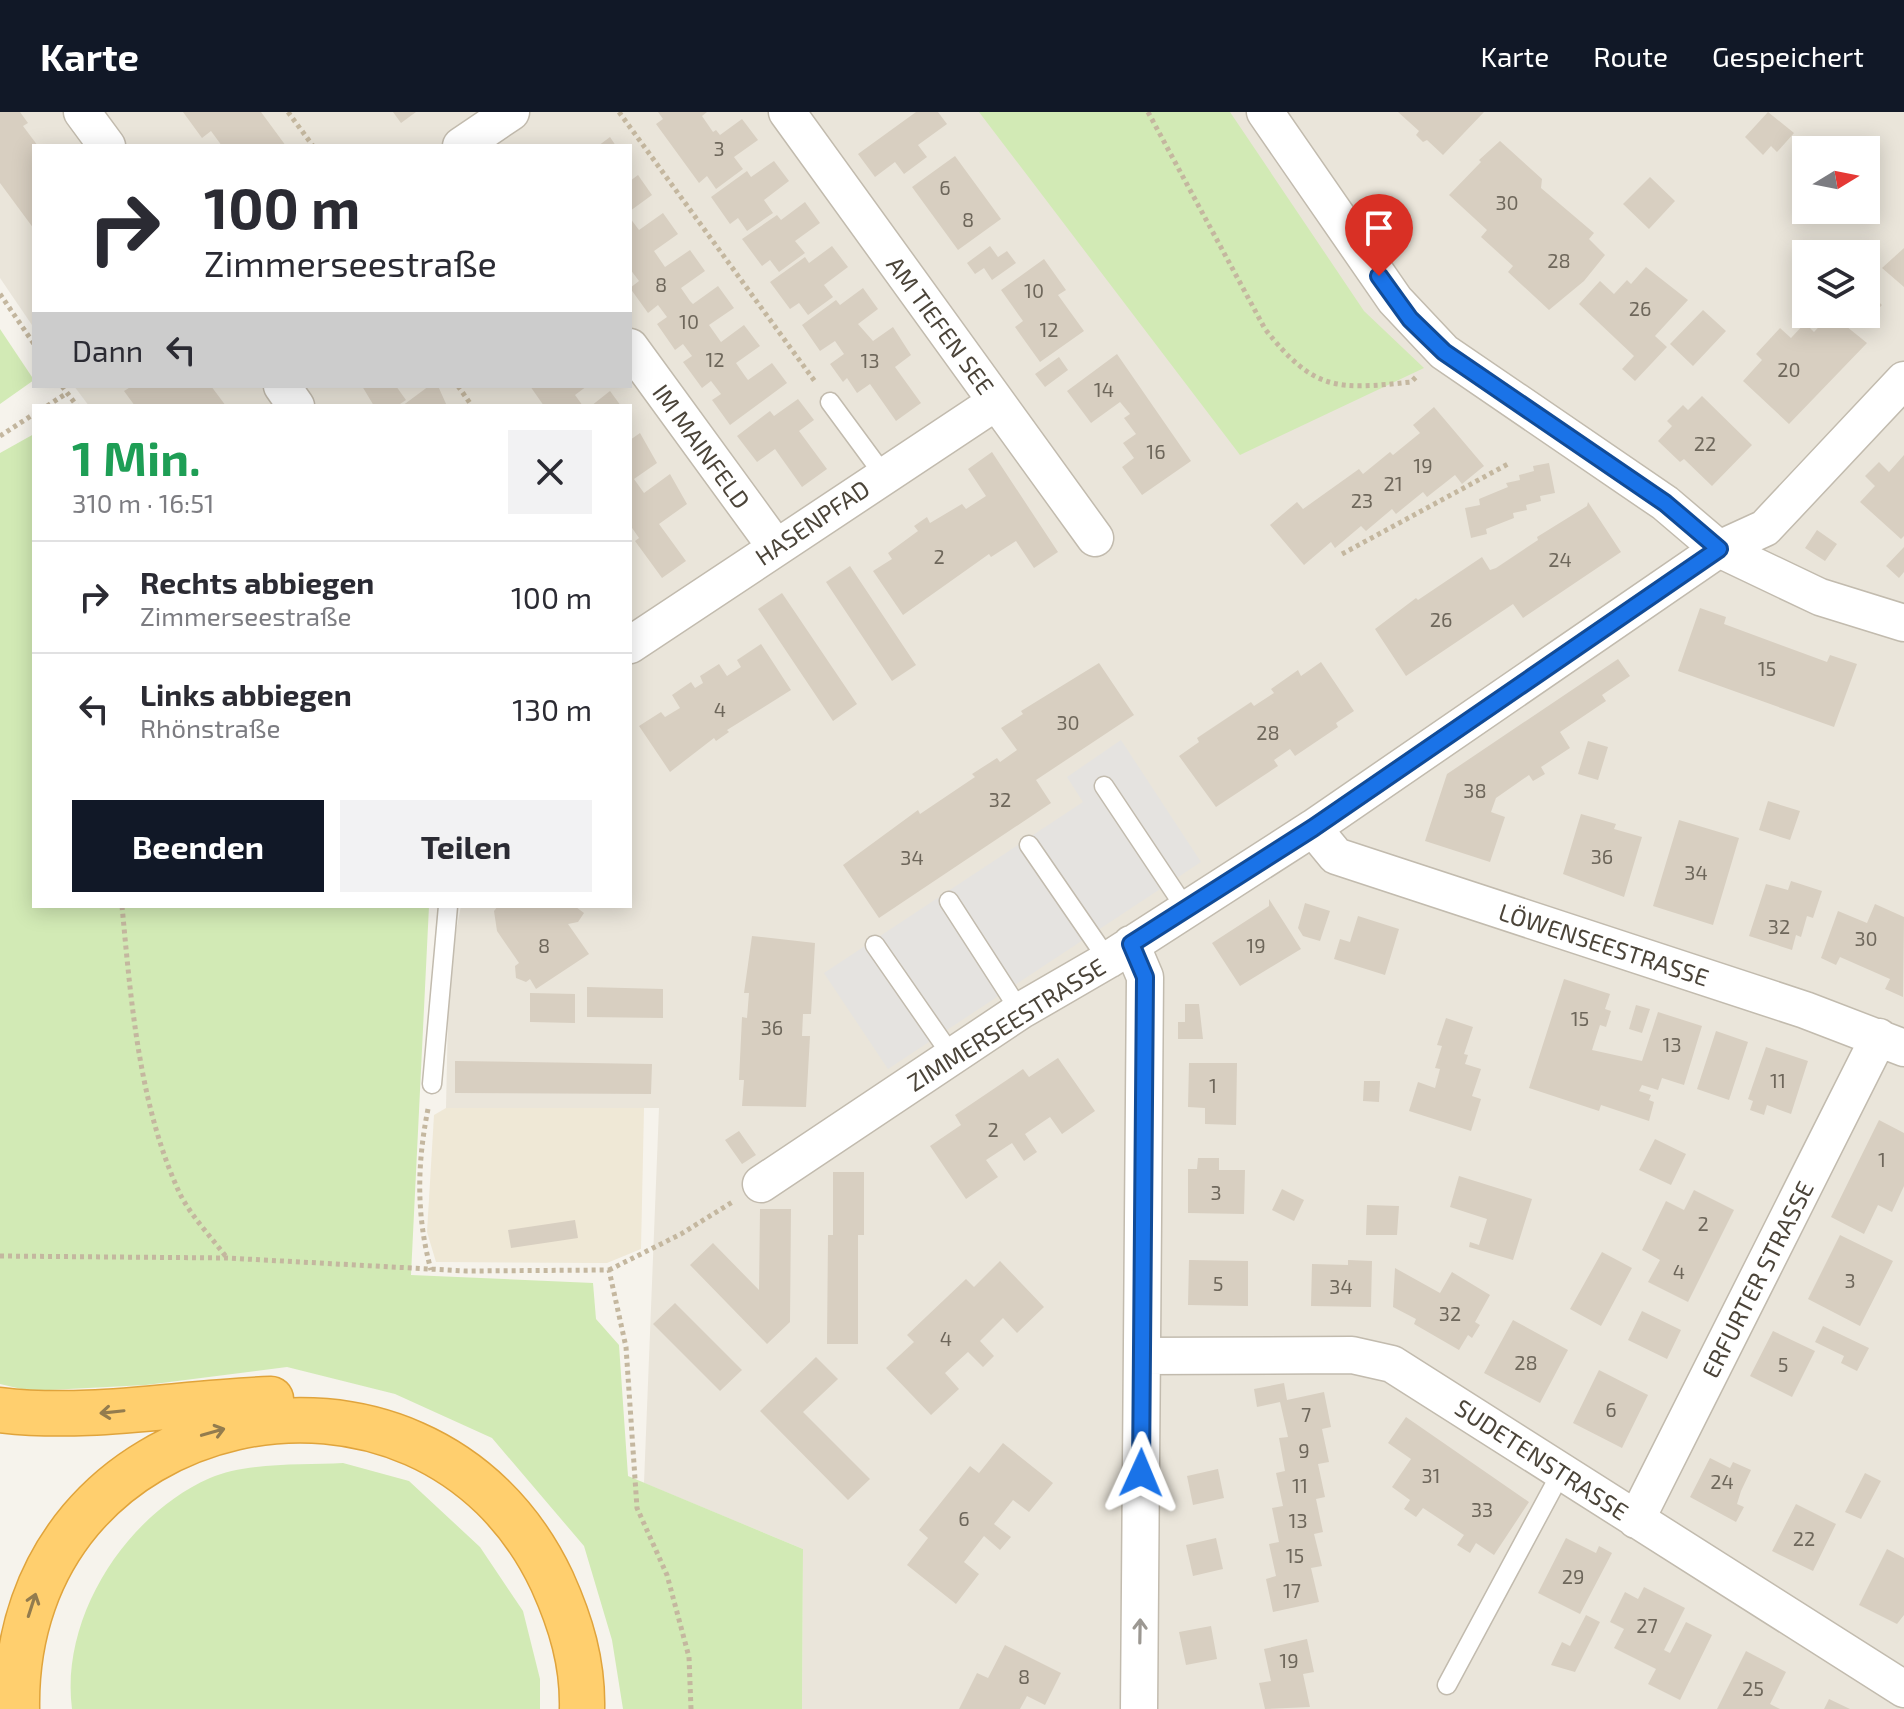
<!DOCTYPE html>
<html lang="de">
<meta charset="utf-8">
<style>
body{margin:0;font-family:"Exo 2",sans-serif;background:#f2f2f3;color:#2b2b33;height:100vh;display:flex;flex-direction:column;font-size:30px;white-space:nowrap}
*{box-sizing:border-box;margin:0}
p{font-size:26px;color:#7c7c81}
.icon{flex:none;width:44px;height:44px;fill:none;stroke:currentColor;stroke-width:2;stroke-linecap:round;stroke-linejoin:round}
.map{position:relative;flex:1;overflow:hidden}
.drawer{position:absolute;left:32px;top:292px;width:600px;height:504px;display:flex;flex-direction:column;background:#fff;border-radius:0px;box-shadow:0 4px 20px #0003}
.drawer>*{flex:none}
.top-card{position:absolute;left:32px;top:32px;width:600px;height:244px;border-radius:0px;box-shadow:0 4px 20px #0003;background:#fff;color:#2b2b33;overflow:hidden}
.needle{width:52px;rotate:80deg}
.fabs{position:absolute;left:1792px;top:24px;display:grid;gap:16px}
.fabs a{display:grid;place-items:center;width:88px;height:88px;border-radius:0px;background:#fff;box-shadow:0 4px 20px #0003;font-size:40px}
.pin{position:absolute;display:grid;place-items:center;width:68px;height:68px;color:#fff;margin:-82px -34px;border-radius:50% 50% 50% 0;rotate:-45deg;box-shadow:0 0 8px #0007}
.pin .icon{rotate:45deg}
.me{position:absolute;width:88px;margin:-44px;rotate:1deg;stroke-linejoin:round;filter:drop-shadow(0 0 6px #0008)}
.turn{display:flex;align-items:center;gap:28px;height:168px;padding:0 40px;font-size:36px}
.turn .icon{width:104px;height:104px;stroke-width:2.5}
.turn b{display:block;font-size:56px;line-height:68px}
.then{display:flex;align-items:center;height:76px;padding:0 40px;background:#0003;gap:16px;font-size:30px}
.round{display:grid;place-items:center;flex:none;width:84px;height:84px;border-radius:0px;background:#f2f2f3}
.headline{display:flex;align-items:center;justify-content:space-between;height:136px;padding:0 40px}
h1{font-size:48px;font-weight:700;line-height:60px;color:#1e9e55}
.cta{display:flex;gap:16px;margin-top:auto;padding:16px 40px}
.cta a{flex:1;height:92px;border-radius:0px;background:#111827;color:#fff;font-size:32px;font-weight:700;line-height:92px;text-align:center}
.cta a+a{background:#f2f2f3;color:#2b2b33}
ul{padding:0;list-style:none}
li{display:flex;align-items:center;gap:24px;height:112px;padding:0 40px;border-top:2px solid #e1e1e2}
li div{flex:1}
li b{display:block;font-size:30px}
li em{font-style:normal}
header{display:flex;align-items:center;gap:48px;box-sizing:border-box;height:112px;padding:0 40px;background:#111827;color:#fff}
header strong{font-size:38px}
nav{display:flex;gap:44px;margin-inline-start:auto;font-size:28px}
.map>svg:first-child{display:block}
.residential{fill:#eae5da;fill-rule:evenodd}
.education{fill:#efe8d6}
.green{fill:#d2eab5}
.parking{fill:#e5e3e0}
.building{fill:#d8cfc1}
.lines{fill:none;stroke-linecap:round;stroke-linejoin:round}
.lane-casing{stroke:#c2bbae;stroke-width:21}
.street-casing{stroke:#c2bbae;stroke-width:39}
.highway-casing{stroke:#e0a43c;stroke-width:47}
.path{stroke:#c4b79f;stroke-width:5;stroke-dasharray:4 4;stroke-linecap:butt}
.lane{stroke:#fff;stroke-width:18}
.street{stroke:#fff;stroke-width:36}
.highway{stroke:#ffcf6e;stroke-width:44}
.oneway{stroke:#937c4e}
.oneway2{stroke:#9c9892}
.route-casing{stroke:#114b97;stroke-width:20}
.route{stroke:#1a73e8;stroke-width:14}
.labels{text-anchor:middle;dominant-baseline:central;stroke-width:8;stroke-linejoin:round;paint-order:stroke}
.number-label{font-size:20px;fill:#6e675b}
.street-label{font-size:24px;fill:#4b4439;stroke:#fff}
</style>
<header>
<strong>Karte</strong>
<nav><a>Karte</a><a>Route</a><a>Gespeichert</a></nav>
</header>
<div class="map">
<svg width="1904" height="1597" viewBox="0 0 1904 1597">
<rect width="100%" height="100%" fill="#f6f3ec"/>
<path class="residential" d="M0,0H1904V1597H802L803,1437L644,1371L659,996H446L449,854L461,794H630V294H89L74,274H630V34H34V216L0,166ZM1806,38H1866V98H1806ZM1806,142H1866V202H1806Z"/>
<path class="education" d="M446,996H644L641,1137L607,1151L436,1150L427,1120L434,1003Z"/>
<path class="green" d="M979,0H1230L1364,199L1424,256L1240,343Z
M0,217L34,268L0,292Z
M34,322V794H429L411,1163L593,1171L596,1207L619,1233L628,1364L803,1437L802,1597H623L612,1528L584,1434L492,1326L395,1282L287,1255L146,1273L30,1279L0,1272V341Z
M343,1351L409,1369L480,1435L523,1499L540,1567V1597H72C60,1505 126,1403 210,1366C246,1350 304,1353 343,1351Z"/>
<path class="parking" d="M1121,628L1201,750L888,957L824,861L1083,690L1067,665Z"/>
<path class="building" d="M0,0H20L28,11L23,14L38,34H34V117L0,71Z
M183,0H261L286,34H222L211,19L202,26Z
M393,0H416L401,11Z
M658,0H707L702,4L713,20L716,18L720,23L742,7L758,28L734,45L743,57L716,77L707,64L699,71L656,12L663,7Z
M916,0H938L947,12L918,33L927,45L904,62L895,50L875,65L858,42Z
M1398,0H1484L1443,43L1427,28L1423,30L1416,23L1419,19Z
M1768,0L1794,21L1777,40L1771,34L1763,43L1745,25Z
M610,25L616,34H598Z
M1500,29L1542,67L1541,76L1594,121L1589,127L1605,143L1584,169L1549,198L1508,160L1513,154L1481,125L1487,118L1449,83L1481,50L1479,48Z
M955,44L1001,107L958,138L912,75Z
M774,49L789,69L764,88L773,101L747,119L738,106L730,112L711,85L747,59L751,65Z
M638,63L652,83L630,99V69Z
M1650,65L1675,89L1649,117L1623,92Z
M805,90L820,111L795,129L805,141L779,160L770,148L762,154L742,127L777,103L781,108Z
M663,101L678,122L654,139L665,155L690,138L705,159L681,176L690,189L693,192L718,174L734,196L709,213L721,230L744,213L760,234L736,251L745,264L748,268L772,251L787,271L730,313L712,288L721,282L711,269L702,276L683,250L692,244L683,232L675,238L657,212L667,205L658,193L648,201L630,176L639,169L630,157V106L639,118Z
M832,134L848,155L824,173L833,185L808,203L799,191L790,197L770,170L805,145L809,151Z
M990,134L998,145L1007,139L1016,151L992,168L984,156L975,162L967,151Z
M1904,136V175L1882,156Z
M1044,147L1066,178L1058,183L1084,219L1040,250L1015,215L1023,209L1001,178Z
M1646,155L1688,188L1655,224L1667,235L1635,269L1622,257L1634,244L1579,192L1600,169L1614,182L1627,168L1631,172Z
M863,176L878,197L858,212L873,229L893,215L911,243L895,255L921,291L896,309L870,272L857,281L847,266L843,270L830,252L844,242L835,229L820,239L802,213L836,188L840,193Z
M1866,178L1882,193L1870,206L1866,203Z
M1703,198L1726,219L1693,254L1670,232Z
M1831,202L1867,231L1789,312L1743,269L1762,248L1756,242L1780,216L1791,226L1805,211L1814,220Z
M1117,242L1191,349L1142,383L1122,355L1134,346L1123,331L1136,322L1124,306L1130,302L1120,290L1091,311L1067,279Z
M1059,245L1068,258L1045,275L1035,262Z
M132,274H211L226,294H135L124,279Z
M362,274H396L406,288L397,294H374Z
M429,274H438L447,294H402Z
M530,274H587L575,283L583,294H544Z
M610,279L621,294H591Z
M1702,284L1752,333L1712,374L1684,347L1680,350L1658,329L1672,314L1667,309L1683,293L1688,298Z
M798,287L814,308L799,319L827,357L802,375L775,337L757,350L737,324L770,299L774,304Z
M1434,295L1484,354L1462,372L1455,363L1427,385L1423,380L1396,402L1392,397L1366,419L1361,414L1335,436L1331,430L1304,453L1270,413L1297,390L1303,397L1359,357L1363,362L1390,340L1393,343L1420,321L1413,313Z
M640,321L657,351L634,367L644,381L670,362L687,392L659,412L686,449L662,466L635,429L639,426L630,413V328Z
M992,340L1058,440L1034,456L1016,429L991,445L989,442L903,503L873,459L892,447L888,441L918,419L914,414L927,405L930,411L962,392L966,397L986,384L968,357Z
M1904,343V424L1901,427L1860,390L1875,374L1865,364L1879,350L1889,360Z
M1549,351L1555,381L1540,384L1541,389L1526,393L1527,398L1513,401L1514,406L1486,417L1487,422L1471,426L1465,396L1480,393L1479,387L1508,375L1506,371L1520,368L1519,363L1534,359L1533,354Z
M1588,390L1621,440L1523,506L1513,492L1406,564L1375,517L1416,486L1418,488L1482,445L1490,458L1496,456L1538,428L1537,425L1587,394Z
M1817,418L1837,432L1825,449L1805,436Z
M1904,435V460L1899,466L1886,454Z
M850,454L916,553L892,569L826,470Z
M782,481L857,592L833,609L758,497Z
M1700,496L1726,505L1724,512L1827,550L1830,543L1857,552L1834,615L1678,559Z
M761,532L791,578L727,618L729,620L716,629L714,626L670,660L639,614L661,600L665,605L680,596L672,583L691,570L695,576L703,571L700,564L719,552L727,564L741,555L737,548Z
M1618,547L1630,564L1602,583L1606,589L1560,620L1570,636L1541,655L1545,662L1533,669L1529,663L1496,686L1491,700L1505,705L1490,750L1425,729L1447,662Z
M1321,550L1354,599L1336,611L1338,615L1295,644L1290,637L1274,648L1278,654L1216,695L1179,644L1199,630L1197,626L1251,590L1254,594L1274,581L1271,577L1298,558L1301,564Z
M1099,551L1134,603L1036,668L1051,691L879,806L843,753L918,698L920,702L975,665L972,662L997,646L1000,650L1017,638L1001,616L1023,602L1021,599Z
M1588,629L1608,635L1598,668L1578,662Z
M1768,689L1800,699L1790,728L1759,718Z
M1581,702L1616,712L1614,717L1642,725L1624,785L1563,762Z
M1679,708L1739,726L1713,813L1653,794Z
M1791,769L1822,779L1813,806L1807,804L1801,825L1796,823L1792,838L1749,824L1766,772L1788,778Z
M1269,787L1301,837L1240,874L1212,831L1269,794Z
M1305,791L1330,799L1320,829L1303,824L1298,816Z
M1875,792L1904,805L1903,885L1885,877L1890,867L1840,845L1836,853L1821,846L1838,799L1867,811Z
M498,794L576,795L584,801L578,810L568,812L589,842L536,877L530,867L526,870L516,866L515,854L519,851L497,819L494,799Z
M1358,804L1399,817L1385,863L1334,847L1340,827L1350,830Z
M752,824L815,831L811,902H803L802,924H810L806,995L742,994L744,968H739L742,905L747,906L749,881H744Z
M1564,867L1610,882L1605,897L1611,899L1606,915L1600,913L1592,938L1642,949L1658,900L1702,914L1684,973L1662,966L1658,978L1642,973L1639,979L1651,983L1649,988L1654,990L1649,1009L1601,993L1599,999L1529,976Z
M587,875L663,877V906L587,905Z
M530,881L575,882V911L530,910Z
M1185,892H1199L1203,927H1178V910H1185Z
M1636,893L1650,897L1642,921L1629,917Z
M1446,906L1473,915L1464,942L1468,943L1465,952L1481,957L1472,984L1481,987L1471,1019L1409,999L1418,970L1435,976L1440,957L1435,956L1442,934L1437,933Z
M1716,919L1748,930L1729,988L1697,977Z
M1766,935L1808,949L1791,1002L1767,993L1764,1003L1750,998L1753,989L1748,987Z
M1058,946L1095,999L1062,1022L1050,1005L1025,1022L1037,1040L1024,1049L1012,1031L986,1048L998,1065L966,1087L930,1034L961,1013L955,1003L1023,957L1029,965Z
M455,949L652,952L651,982L455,981Z
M1189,951H1237L1236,1013L1205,1012V996L1188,995Z
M1364,969H1380L1379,990L1363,989Z
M1879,1008L1904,1021V1074L1892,1100L1878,1093L1864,1122L1831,1105Z
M739,1019L756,1043L742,1052L725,1028Z
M1655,1027L1686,1042L1671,1073L1639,1058Z
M1198,1046H1219V1058H1245L1244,1102L1188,1101V1057H1197Z
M833,1060H864V1123H858V1232H827L828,1123H833Z
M1459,1064L1532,1087L1513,1148L1469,1135L1470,1130L1479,1133L1487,1107L1450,1095Z
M1282,1077L1304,1088L1294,1109L1272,1098Z
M1694,1078L1734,1098L1688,1190L1648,1170L1660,1148L1642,1138L1666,1089L1684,1098Z
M1367,1093L1399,1094L1397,1123H1366Z
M760,1097H791L790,1210L767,1232L690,1153L713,1131L759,1178Z
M575,1108L578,1126L511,1136L508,1118Z
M1840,1123L1893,1149L1860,1214L1808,1187Z
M1602,1140L1632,1156L1601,1214L1570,1197Z
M1189,1148L1248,1149V1194L1188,1193Z
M1348,1148L1372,1149L1371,1195L1311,1194L1312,1152L1348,1153Z
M1000,1149L1044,1195L1017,1221L1003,1206L980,1229L994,1244L983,1255L968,1240L945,1261L959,1277L931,1303L886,1256L914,1230L907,1223L966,1167L974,1175Z
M1395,1156L1440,1181L1452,1160L1490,1183L1475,1210L1480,1213L1472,1226L1468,1223L1459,1238L1414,1212L1416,1207L1393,1195Z
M675,1191L742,1258L720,1279L653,1212Z
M1642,1199L1681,1218L1667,1247L1628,1228Z
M1513,1208L1568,1238L1540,1291L1484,1261Z
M1823,1214L1869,1236L1857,1259L1841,1251L1844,1244L1815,1230Z
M1773,1219L1815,1239L1792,1285L1750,1264Z
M816,1245L838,1267L803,1300L870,1367L848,1388L760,1299Z
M1599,1258L1648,1283L1622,1336L1573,1311Z
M1284,1271L1287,1288L1324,1280L1331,1315L1322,1317L1329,1350L1318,1352L1325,1385L1316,1387L1323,1420L1314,1422L1322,1454L1311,1456L1319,1490L1273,1500L1266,1467L1276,1464L1269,1432L1279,1430L1272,1396L1283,1394L1276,1361L1285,1359L1279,1326L1288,1325L1280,1290L1257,1295L1254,1277Z
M1406,1305L1529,1390L1494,1443L1476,1431L1470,1441L1457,1433L1464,1423L1423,1396L1416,1405L1404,1397L1410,1388L1392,1375L1411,1347L1388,1331Z
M1003,1331L1053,1371L1029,1400L1013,1388L994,1412L1011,1425L1000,1438L984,1424L964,1450L979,1462L956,1492L907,1453L928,1426L919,1418L970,1354L979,1361Z
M1710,1346L1730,1356L1733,1350L1751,1358L1741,1379L1737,1392L1744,1395L1736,1410L1690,1385Z
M1218,1357L1224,1386L1193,1393L1187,1364Z
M1865,1361L1881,1369L1861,1407L1845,1400Z
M1796,1392L1836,1412L1813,1459L1772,1439Z
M1216,1426L1223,1457L1193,1464L1186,1433Z
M1566,1426L1596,1441L1599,1434L1612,1441L1580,1502L1538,1481Z
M1887,1437L1904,1446V1503L1897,1512L1859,1493Z
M1644,1475L1685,1496L1664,1538L1670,1541L1686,1510L1712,1523L1680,1588L1648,1572L1656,1557L1614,1536L1624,1517L1610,1510L1625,1480L1638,1487Z
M1586,1503L1600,1510L1575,1560L1551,1553L1562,1530L1570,1534Z
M1211,1514L1217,1547L1186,1553L1179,1520Z
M1307,1527L1314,1560L1303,1562L1310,1595L1265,1597L1259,1571L1271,1569L1264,1537Z
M1005,1533L1061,1561L1045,1593L1027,1584L1020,1597H959L977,1561L988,1566Z
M1746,1539L1786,1560L1770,1592L1780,1597H1717Z
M1829,1587L1850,1597H1824Z"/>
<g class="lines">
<g class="lane-casing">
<path id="lane" d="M830,290L883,362
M1104,674L1186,797
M1029,733L1108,848
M949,789L1020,899
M875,833L952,944
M432,972L448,794
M1447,1573L1562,1359"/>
</g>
<g class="street-casing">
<path id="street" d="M82,0L107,34
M787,0L1095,426
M1265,0L1395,188L1444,240L1665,391L1719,437L1820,485L1904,511
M461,34L511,0
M630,235L775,434
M282,274L296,294
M630,533L996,290
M1313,716L1336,744L1805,898L1904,936
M1131,832L1145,865L1139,1597
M761,1072L1020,899L1108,848L1313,716L1719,437L1765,416L1904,268
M1143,1244L1352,1243L1392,1252L1904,1577
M1636,1408L1879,925"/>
</g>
<g class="highway-casing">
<path id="highway" d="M0,1298C91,1309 180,1290 271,1287
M17,1597C12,1286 425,1200 552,1469C571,1511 583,1551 582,1597"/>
</g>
<path class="path" d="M288,0L313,34
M619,0L816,271
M1148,0L1265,217C1314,279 1336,278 1411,270L1417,264
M0,182L34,232
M62,274L77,294
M458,274L472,294
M47,294L67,281
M0,324L34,302
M1342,442L1508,352
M122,794C131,889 139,994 180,1082C191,1104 212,1126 227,1146
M428,997C417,1052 416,1103 431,1158
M0,1144L227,1146L466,1159L609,1158L626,1235L637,1396L667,1463L689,1545L691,1597
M609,1158L681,1122L734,1089"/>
<use href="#lane" class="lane"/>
<use href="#street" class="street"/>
<use href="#highway" class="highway"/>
</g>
<defs><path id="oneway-shaft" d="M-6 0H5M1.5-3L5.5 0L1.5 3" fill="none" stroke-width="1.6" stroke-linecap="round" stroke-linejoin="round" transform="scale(2)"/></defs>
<g class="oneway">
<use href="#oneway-shaft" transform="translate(112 1300) rotate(174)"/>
<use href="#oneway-shaft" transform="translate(213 1320) rotate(-16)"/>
<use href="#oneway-shaft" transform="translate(32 1493) rotate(-72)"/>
</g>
<use class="oneway2" href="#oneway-shaft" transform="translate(1140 1519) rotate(-89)"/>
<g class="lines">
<g class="route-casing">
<path id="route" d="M1141,1361L1145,865L1131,832L1313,716L1719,437L1665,391L1444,240L1410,207L1379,164"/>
</g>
<use href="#route" class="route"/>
</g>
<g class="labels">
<g class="number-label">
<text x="719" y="36">3</text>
<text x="945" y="75">6</text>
<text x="1507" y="90">30</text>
<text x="968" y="107">8</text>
<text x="1559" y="148">28</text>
<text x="661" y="172">8</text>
<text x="1034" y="178">10</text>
<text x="1640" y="196">26</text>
<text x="689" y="209">10</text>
<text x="1049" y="217">12</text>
<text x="715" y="247">12</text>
<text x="870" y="248">13</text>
<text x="1789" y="257">20</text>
<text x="1104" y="277">14</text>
<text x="1705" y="331">22</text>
<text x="1156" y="339">16</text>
<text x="1423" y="353">19</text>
<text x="1393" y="371">21</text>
<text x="1362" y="388">23</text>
<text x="939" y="444">2</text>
<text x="1560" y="447">24</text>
<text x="1441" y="507">26</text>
<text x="1767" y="556">15</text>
<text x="720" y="597">4</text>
<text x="1068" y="610">30</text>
<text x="1268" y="620">28</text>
<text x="1475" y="678">38</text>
<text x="1000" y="687">32</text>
<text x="1602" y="744">36</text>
<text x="912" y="745">34</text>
<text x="1696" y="760">34</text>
<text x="1779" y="814">32</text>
<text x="1866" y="826">30</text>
<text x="544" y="833">8</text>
<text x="1256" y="833">19</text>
<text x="1580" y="906">15</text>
<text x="772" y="915">36</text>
<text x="1672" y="932">13</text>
<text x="1778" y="968">11</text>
<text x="1213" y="973">1</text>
<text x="993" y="1017">2</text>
<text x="1882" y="1047">1</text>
<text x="1216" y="1080">3</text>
<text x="1703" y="1111">2</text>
<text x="1679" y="1159">4</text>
<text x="1850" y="1168">3</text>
<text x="1218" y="1171">5</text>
<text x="1341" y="1174">34</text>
<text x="1450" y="1201">32</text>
<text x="946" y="1226">4</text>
<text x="1526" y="1250">28</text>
<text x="1783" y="1252">5</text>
<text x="1611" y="1297">6</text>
<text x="1306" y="1302">7</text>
<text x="1304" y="1338">9</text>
<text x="1431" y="1363">31</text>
<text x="1722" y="1369">24</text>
<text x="1300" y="1373">11</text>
<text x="1482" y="1397">33</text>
<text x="964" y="1406">6</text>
<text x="1298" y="1408">13</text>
<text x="1804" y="1426">22</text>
<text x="1295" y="1443">15</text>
<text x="1573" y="1464">29</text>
<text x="1292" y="1478">17</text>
<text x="1647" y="1513">27</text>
<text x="1289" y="1548">19</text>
<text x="1024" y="1564">8</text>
<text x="1753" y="1576">25</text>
</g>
<g class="street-label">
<text transform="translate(941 213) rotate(54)">AM TIEFEN SEE</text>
<text transform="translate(702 334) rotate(54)">IM MAINFELD</text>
<text transform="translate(812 410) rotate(-34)">HASENPFAD</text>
<text transform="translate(1604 832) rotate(18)">LÖWENSEESTRASSE</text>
<text transform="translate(1006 912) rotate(-32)">ZIMMERSEESTRASSE</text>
<text transform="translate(1757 1167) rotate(-63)">ERFURTER STRASSE</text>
<text transform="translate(1542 1347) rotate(33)">SUDETENSTRASSE</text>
</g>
</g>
</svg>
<div class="fabs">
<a><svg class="needle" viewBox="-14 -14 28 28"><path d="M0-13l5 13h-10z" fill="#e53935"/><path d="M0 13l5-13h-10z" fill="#7c7c81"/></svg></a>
<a><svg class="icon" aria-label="layers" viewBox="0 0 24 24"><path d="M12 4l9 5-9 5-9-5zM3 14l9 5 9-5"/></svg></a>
</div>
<div class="pin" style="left:1379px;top:164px;background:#d93025"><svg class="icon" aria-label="arrive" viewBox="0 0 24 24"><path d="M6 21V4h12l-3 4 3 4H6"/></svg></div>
<svg class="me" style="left:1141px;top:1361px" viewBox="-20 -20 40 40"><path d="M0-17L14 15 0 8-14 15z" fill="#1a73e8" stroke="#fff" stroke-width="4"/></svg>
<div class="top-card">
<div class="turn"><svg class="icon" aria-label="right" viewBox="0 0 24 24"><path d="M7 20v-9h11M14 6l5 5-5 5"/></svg><div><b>100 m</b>Zimmerseestraße</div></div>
<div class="then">Dann<svg class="icon" aria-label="left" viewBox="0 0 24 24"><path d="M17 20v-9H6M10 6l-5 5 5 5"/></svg></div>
</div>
<section class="drawer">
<div class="headline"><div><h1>1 Min.</h1><p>310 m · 16:51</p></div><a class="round"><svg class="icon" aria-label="close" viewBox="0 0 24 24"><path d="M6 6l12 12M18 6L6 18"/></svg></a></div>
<ul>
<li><svg class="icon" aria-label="right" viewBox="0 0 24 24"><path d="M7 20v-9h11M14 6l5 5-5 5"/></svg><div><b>Rechts abbiegen</b><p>Zimmerseestraße</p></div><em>100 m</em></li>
<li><svg class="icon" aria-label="left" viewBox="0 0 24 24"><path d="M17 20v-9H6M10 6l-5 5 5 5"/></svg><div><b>Links abbiegen</b><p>Rhönstraße</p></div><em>130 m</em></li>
</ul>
<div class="cta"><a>Beenden</a><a>Teilen</a></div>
</section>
</div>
